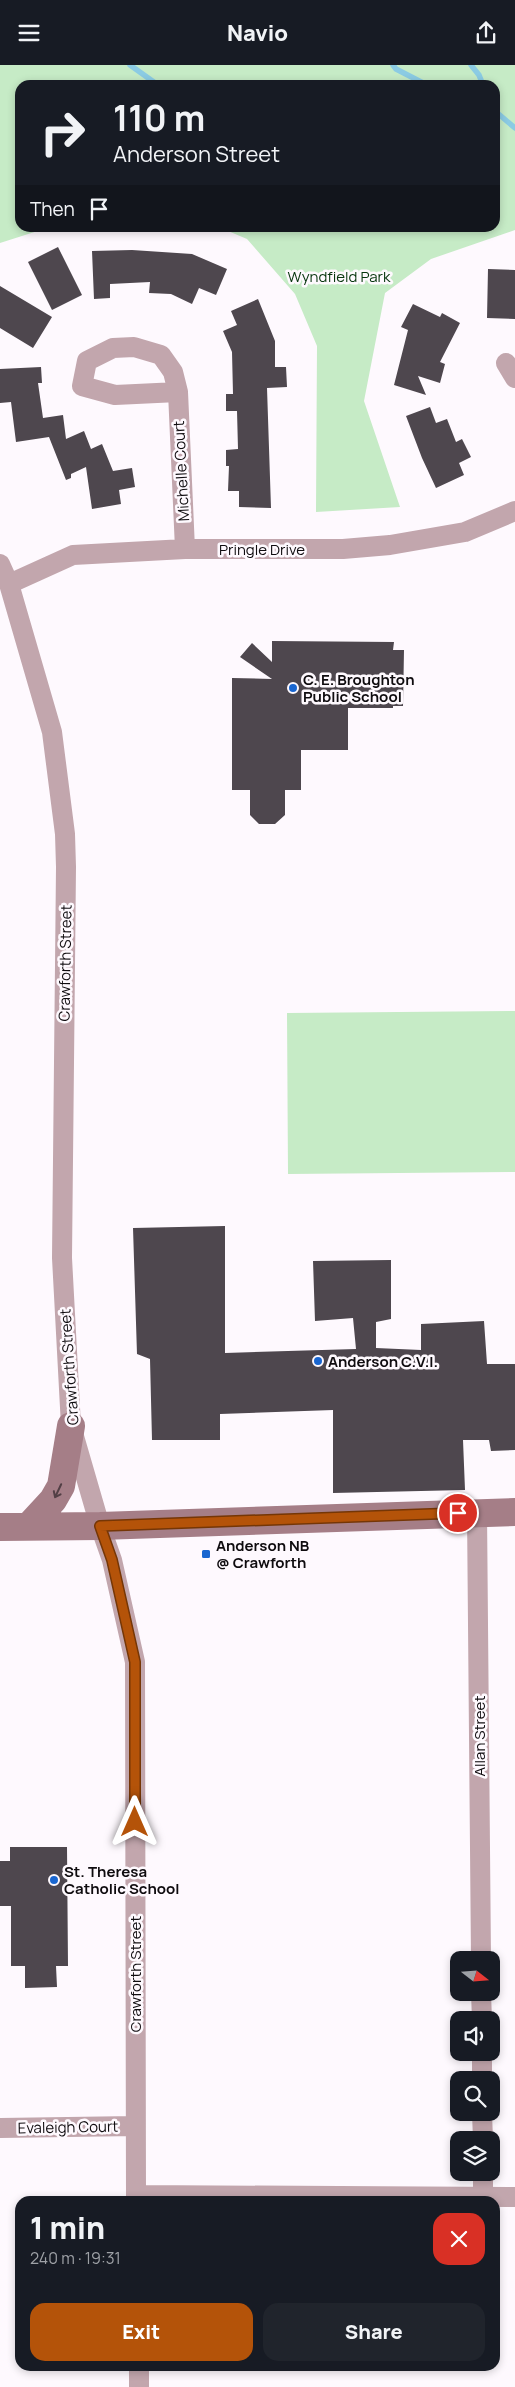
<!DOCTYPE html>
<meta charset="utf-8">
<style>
body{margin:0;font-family:Manrope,sans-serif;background:#20242c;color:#f1f3f6;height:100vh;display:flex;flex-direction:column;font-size:19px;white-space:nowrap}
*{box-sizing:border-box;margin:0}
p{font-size:16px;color:#9ea1a6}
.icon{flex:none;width:28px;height:28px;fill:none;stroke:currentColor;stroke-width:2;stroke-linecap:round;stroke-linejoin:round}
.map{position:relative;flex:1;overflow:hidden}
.drawer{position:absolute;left:15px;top:2131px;width:485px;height:175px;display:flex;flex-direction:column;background:#171b24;border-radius:15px;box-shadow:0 2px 8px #0003}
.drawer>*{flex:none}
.guide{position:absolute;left:15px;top:15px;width:485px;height:152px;border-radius:15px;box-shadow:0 2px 8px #0003;background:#171b24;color:#f1f3f6;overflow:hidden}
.needle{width:32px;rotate:107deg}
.controls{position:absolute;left:450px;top:1886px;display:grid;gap:10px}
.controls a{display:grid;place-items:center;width:50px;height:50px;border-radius:10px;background:#171b24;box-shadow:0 2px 8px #0003;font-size:25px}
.pin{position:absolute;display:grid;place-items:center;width:42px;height:42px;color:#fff;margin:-21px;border:2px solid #fff;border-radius:50%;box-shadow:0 1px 5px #0007}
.me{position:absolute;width:55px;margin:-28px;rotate:0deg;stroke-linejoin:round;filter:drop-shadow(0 0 4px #0008)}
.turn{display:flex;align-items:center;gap:18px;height:105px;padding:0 15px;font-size:22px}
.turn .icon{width:65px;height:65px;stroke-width:2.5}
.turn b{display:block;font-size:35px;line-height:42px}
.then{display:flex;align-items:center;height:48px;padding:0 15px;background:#0003;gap:10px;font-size:19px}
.round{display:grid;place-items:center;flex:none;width:52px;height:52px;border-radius:15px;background:#20242c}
.overview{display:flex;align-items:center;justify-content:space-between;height:85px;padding:0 15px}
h1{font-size:30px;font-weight:800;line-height:38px}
.cta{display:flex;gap:10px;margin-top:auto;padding:10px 15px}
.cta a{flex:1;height:58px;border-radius:15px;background:#b45309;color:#fff;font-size:20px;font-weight:800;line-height:58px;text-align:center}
.cta a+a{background:#20242c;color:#f1f3f6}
header{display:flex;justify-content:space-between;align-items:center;height:65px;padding:0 15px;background:#171b24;font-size:22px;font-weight:800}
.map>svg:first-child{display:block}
.green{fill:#c6ebc6}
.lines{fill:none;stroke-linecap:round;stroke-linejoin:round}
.stream{stroke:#8bcbe3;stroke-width:5.5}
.building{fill:#4e474e}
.minor{stroke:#c2a6ad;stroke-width:20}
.secondary{stroke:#a57e87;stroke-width:28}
.oneway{stroke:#523f45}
.route-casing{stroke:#753606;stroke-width:12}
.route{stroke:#b45309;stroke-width:9}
.poi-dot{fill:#1966d0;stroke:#fef9fe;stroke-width:2}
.labels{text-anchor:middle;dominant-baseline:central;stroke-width:5;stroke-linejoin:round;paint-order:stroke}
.park-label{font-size:15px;fill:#07360e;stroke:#fef9fe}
.street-label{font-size:15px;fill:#0f0c0f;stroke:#fef9fe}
.poi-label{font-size:15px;font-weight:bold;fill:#0f0c0f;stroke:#fef9fe;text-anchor:start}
</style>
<header><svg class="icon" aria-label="menu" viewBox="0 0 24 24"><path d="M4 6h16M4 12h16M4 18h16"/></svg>Navio<svg class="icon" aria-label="share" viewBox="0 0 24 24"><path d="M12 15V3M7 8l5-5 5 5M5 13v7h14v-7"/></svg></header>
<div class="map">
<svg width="515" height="2322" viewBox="0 0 515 2322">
<rect width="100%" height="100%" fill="#fef9fe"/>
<path class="green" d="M0,0H515V165L431,194L385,228L364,336L400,442L316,447L317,281L295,229L247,174L221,163L495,162V20H20V162L47,163L0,178Z
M515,946V1107L288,1109L287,948Z"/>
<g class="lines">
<path class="stream" d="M130,0L158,20
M393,0L396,4L427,20
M471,0L479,10L483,20
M495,46L515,63"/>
</g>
<path class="building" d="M58,182L82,230L52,245L28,197Z
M132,185L192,189L227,204L216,230L199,223L192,239L171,229L149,228L150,217L110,219V233L94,234L92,186Z
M488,204L515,205V254L487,253Z
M0,221L52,252L33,283L0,263Z
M258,234L275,276V302H286L287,322L267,323L271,443L239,442V426H228L229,401H226V385L238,384L237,346H226V329H233L232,287L223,266L237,260L231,246Z
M413,239L440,252L442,248L460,258L440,297L445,299L440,318L418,311L426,330L394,320L408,265L401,262Z
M41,302L42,318H38L43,353L63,350L66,374L84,366L91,384L102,379L113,406L132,403L135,422L119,425L121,439L92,444L86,402L71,409V413L66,415L49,372L16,377L11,337L0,338V304Z
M430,342L436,358L447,354L456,377L462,374L471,392L459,398L464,410L436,423L422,393L406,351Z
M272,576L394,577L393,585H404L403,641H393V643H348V685H301V725H285V750L275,759H259L250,750V725H232V613L272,614L240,592L252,578L272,597Z
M225,1161V1288L356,1284L353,1253L315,1256L313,1196L391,1195V1254L376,1257V1283L421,1285V1259L484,1256L487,1299H515V1385L491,1386L489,1375H463L465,1425L333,1428V1345L220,1349V1375H152L150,1294L137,1289L133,1163Z
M10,1782H67L68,1901H56L57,1922L25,1923V1901H11V1841H0V1796H10Z"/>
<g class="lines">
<path class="minor" d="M506,298L515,313
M178,327L115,330L82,321L87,296L113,283L134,282L161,290L173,307L178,327L185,484
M0,499L9,519L52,667L65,769L66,802L62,1193L71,1361L100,1461L112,1495L135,1597L136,2136
M9,519L73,490L185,484H343L390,480L465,467L515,446
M477,1447L481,1895
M481,1928L482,1955
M482,1988V2015
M482,2048L483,2075
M0,2063L135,2061
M483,2108V2132
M136,2130L515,2132
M139,2301V2322"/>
<path class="secondary" d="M29,1461L53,1435L61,1421L71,1361
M0,1462L100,1461L515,1447"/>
</g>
<defs><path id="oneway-shaft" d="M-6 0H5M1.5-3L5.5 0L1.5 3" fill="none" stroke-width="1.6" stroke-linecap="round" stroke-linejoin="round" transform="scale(1.25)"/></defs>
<use class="oneway" href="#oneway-shaft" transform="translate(58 1426) rotate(115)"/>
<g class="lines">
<g class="route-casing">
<path id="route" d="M135,1757V1597L112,1495L100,1461L458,1448"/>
</g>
<use href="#route" class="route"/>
</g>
<g class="poi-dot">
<circle cx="293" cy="623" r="5"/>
<circle cx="318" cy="1296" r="5"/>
<rect x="201" y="1484" width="10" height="10" rx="2.5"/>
<circle cx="54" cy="1815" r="5"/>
</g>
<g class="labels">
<g class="park-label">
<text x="339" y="211">Wyndfield Park</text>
</g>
<g class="street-label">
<text transform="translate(181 406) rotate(-93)">Michelle Court</text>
<text x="262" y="484">Pringle Drive</text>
<text transform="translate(65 898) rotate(-89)">Crawforth Street</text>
<text transform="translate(69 1302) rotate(-94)">Crawforth Street</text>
<text transform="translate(479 1671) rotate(-90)">Allan Street</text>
<text transform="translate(135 1909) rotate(-90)">Crawforth Street</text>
<text transform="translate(68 2062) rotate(-1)">Evaleigh Court</text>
</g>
<g class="poi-label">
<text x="303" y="614">C. E. Broughton<tspan x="303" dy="17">Public School</tspan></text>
<text x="328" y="1296">Anderson C.V.I.</text>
<text x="216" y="1480">Anderson NB<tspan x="216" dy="17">@ Crawforth</tspan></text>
<text x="64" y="1806">St. Theresa<tspan x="64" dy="17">Catholic School</tspan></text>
</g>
</g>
</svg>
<div class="controls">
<a><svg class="needle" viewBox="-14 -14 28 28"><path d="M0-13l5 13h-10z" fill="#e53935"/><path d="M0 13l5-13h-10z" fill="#9ea1a6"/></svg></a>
<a><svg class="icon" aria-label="sound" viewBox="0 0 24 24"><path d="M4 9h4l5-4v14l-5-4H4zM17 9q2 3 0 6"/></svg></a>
<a><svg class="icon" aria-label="search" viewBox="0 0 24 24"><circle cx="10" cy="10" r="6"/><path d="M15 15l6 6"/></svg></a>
<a><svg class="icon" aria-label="layers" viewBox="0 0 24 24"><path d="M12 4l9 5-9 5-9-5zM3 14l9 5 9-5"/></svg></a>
</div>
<div class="pin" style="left:458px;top:1448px;background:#d93025"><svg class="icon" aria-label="arrive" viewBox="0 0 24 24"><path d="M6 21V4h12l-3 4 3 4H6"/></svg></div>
<svg class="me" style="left:135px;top:1757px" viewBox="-20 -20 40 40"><path d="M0-17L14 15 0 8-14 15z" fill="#b45309" stroke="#fff" stroke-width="4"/></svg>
<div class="guide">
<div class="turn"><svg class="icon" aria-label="right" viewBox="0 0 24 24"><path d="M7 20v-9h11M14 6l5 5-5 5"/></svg><div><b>110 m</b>Anderson Street</div></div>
<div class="then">Then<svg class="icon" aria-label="arrive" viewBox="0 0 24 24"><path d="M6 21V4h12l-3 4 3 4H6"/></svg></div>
</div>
<section class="drawer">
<div class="overview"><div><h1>1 min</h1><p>240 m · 19:31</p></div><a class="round" style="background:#d93025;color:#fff"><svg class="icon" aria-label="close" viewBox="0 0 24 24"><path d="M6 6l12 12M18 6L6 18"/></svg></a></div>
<div class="cta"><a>Exit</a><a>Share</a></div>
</section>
</div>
